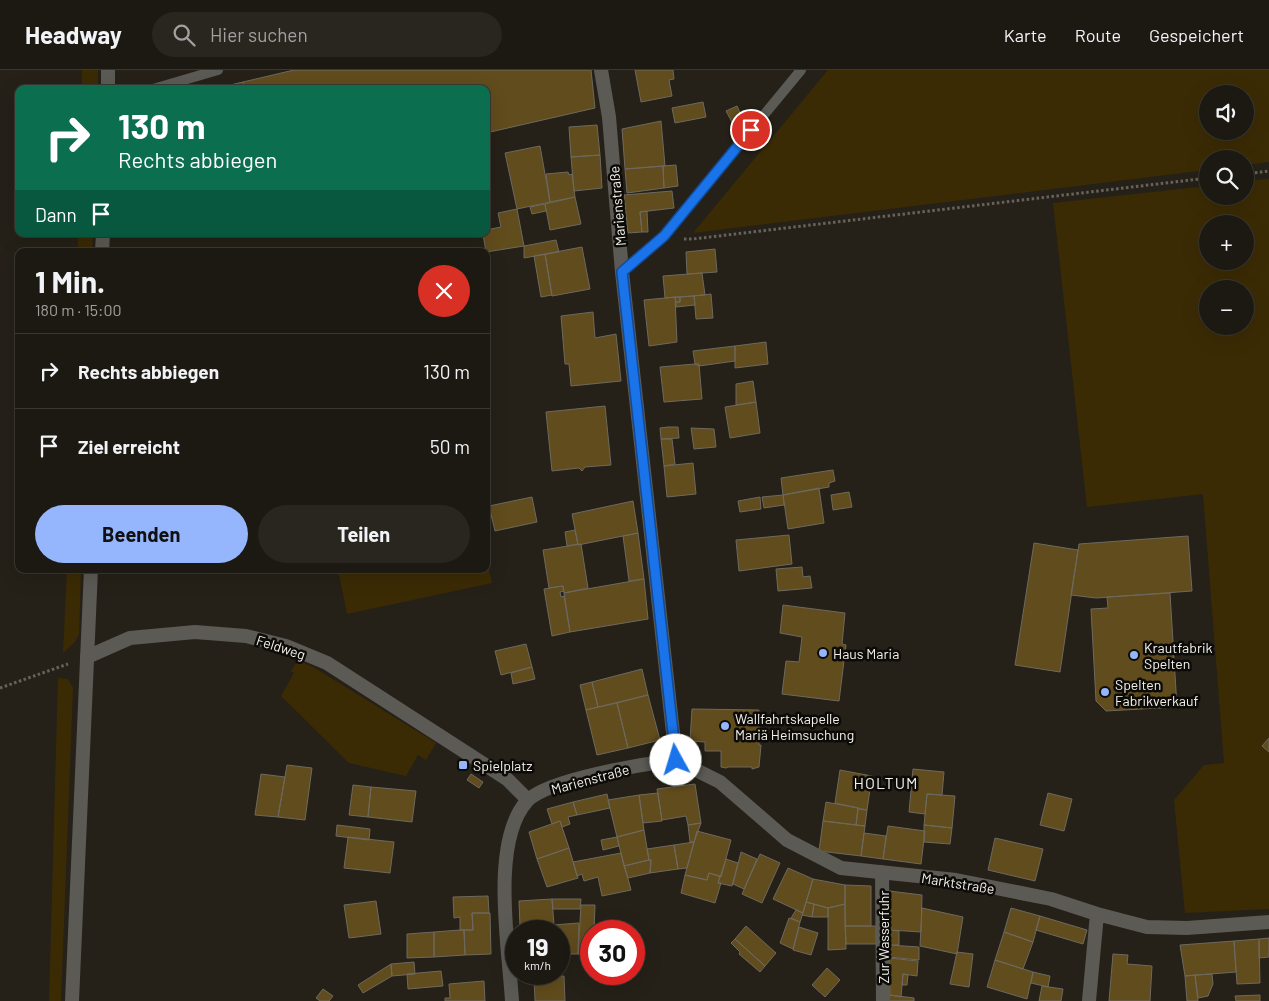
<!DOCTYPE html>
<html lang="de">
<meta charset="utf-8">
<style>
body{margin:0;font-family:Barlow,sans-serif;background:#292620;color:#f1f3f6;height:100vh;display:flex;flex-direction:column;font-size:19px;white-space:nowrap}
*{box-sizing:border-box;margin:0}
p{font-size:16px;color:#a0a09f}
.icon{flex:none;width:28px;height:28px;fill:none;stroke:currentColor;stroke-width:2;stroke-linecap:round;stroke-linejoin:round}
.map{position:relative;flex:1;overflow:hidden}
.sheet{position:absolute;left:15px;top:178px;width:475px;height:325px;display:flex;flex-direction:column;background:#1c1912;border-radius:10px;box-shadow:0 5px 20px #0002,0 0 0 1px #3a3832}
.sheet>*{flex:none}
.guide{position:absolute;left:15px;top:15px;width:475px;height:152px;border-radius:10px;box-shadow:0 5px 20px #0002,0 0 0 1px #3a3832;background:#0b6e4f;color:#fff;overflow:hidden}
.buttons{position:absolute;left:1199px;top:15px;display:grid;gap:10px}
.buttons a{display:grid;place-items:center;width:55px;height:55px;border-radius:50%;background:#1c1912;box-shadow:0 5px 20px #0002,0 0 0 1px #3a3832;font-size:25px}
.speed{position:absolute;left:505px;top:850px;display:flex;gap:10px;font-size:25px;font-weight:700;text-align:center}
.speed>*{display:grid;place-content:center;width:65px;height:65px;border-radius:50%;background:#1c1912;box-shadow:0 5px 20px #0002,0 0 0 1px #3a3832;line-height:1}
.speed small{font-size:12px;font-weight:400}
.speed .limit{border:8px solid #d22;background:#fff;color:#111}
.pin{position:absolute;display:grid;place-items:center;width:42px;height:42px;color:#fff;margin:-21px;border:2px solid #fff;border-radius:50%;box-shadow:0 1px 5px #0007}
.me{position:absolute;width:55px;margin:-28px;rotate:354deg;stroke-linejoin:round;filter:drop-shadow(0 0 4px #0008)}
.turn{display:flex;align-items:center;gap:18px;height:105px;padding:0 20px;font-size:22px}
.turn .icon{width:65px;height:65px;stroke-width:2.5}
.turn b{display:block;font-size:35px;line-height:42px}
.then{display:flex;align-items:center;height:48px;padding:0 20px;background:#0003;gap:10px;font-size:19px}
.round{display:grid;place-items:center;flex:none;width:52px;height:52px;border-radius:26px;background:#292620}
.overview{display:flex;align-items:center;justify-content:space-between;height:85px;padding:0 20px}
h1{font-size:30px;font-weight:700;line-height:38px}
.action{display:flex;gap:10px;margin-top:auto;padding:10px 20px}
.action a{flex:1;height:58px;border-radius:30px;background:#95b6fd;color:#111;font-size:20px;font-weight:700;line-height:58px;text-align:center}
.action a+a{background:#292620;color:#f1f3f6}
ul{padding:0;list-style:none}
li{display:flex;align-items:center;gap:15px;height:75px;padding:0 20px;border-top:1px solid #3a3832}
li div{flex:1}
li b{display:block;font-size:19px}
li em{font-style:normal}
header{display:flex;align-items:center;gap:30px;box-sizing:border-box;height:70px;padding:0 25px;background:#1c1912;border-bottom:1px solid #3a3832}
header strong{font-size:24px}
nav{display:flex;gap:28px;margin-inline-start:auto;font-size:18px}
.search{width:350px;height:45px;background:#292620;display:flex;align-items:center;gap:12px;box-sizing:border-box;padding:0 18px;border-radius:28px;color:#a0a09f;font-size:19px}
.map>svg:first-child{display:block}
.green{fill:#3b2b05;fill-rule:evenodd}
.building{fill:#614c1d;stroke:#6e695f}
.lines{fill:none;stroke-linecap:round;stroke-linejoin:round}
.path{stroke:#67635c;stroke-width:3;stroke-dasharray:2.5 2.5;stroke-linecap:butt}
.service{stroke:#5c5a55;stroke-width:10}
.minor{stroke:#5c5a55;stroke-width:14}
.tertiary{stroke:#5c5a55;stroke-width:14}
.route-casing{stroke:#114b97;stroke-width:12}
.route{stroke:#1a73e8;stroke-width:9}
.poi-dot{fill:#95b6fd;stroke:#0c0b07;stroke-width:2}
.labels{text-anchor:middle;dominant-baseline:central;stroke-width:5;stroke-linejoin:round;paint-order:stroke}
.street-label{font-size:14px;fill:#f4f1ec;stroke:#0c0b07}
.poi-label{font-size:14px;fill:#f4f1ec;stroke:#0c0b07;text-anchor:start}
.quarter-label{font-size:16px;letter-spacing:1px;fill:#f4f1ec;stroke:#0c0b07}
</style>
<header>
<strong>Headway</strong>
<div class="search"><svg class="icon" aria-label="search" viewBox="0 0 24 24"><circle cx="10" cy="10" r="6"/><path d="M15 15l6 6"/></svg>Hier suchen</div>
<nav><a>Karte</a><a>Route</a><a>Gespeichert</a></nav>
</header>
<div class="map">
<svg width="1269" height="931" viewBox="0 0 1269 931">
<rect width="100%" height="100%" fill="#252118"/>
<path class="green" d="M82,0H98V19H82Z
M828,0H1269V92L1245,95V89H1208L1207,100L693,163ZM1208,24H1245V61H1208Z
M1269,109V839L1185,843L1174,730L1204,695L1224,693L1203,424L1087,437L1053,133L1207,116L1208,126H1245V111ZM1208,154H1245V191H1208ZM1208,219H1245V256H1208Z
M78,164H93L92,181H78Z
M486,487L492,513L347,544L338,499H486Z
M67,499H81L79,564L75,572L63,583Z
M298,590L318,600L436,673L426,690L418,685L406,706L349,693L281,626L294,603L291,601Z
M58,608L68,609L73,618L61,931H49Z"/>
<path class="building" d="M294,0H591L595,38L486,63V19H245L243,12Z
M635,0H673L674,9L669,10L672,26L641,32Z
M243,12L245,19H213Z
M703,32L706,47L675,53L672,38Z
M737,36L743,49L733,54L726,41Z
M661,51L665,96L625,99L622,59Z
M597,55L600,85L571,87L569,57Z
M540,76L550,132L517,139L505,83Z
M600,85L602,118L574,121L571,87Z
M676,95L678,116L664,118L663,96Z
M663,96L664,118L627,123L625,99Z
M568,102L569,105L572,104L575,127L550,132L546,104Z
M672,121L674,138L640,142L642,162L628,163L624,125Z
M575,127L581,154L550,160L545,134Z
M545,134L546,141L532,144L530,137Z
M517,139L524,176L486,182L483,164H486V160L501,157L498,143Z
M647,141L648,162H642L640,142Z
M556,170L559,182L524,188V176Z
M582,177L590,219L552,226L545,184Z
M715,179L717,202L687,204L686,182Z
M545,184L552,225L541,227L534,186Z
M702,203L705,225L665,228L663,206Z
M711,224L713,248L696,249L694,226Z
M694,226L695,235L676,237V232H680V227Z
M675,227H680V232H676Z
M675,227L677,272L649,276L644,230Z
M593,242L595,268L616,264L621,311L571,316L569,294H565L561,246Z
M766,272L768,294L735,298V276Z
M735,276V291L699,296L695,294L693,281Z
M486,284L489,306H486Z
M695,294H699L702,329L664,332L660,297Z
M486,306H489L490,317H486Z
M753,311L756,332L736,335V314Z
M756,332L760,363L730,368L725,337Z
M605,336L611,395L585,397L582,401L579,398L552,401L546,342Z
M668,357H678L679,368L661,369L660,358Z
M691,358L714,359L716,377L694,379Z
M661,369H672L675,394L664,396Z
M693,393L696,424L667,427L664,396Z
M833,400L835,411L829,413V417L783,425L781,408Z
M819,418L824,453L788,459L783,425Z
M849,422L852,437L833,440L831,425Z
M783,425L784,435L764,438L762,427Z
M532,427L537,452L495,461L489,436Z
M760,427L761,439L740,442L738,431Z
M633,431L638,463L578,475L572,444Z
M575,460L578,474L567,476L565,462Z
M638,463L644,509L629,511L623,466Z
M789,465L792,494L739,501L736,470Z
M1188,466L1192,521L1096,528L1071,525L1079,474Z
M1034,473L1078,480L1060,602L1015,595Z
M581,474L588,518L564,523L563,516L549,518L543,480Z
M802,497L803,507L810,506L812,518L778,521L776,499Z
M644,509L648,549L570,562L564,523Z
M563,516L564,521L560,522L561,527L564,526L570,562L552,566L544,519Z
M1170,523L1177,637L1106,641L1096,631L1091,539L1108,538L1107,527Z
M783,535L845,543L842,574L846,575L839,631L782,624L786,591L799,592L802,567L780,563Z
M526,574L532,597L501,605L495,581Z
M532,597L535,609L513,614L511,603Z
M642,599L648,625L598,637L592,612Z
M592,612L598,637L586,640L580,615Z
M648,625L660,670L628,678L617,633Z
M617,633L628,678L597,685L586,640Z
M692,639L759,640V675H761L759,697L752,699V697H728L726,698L721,697V681H705V672L690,671Z
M1269,668V682L1262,676Z
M287,695L312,698L305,750L278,747Z
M913,699L944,702L942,725L927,724L925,744L909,742Z
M840,700L872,706L867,740L835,733Z
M261,704L285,707L278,747L255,745Z
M471,704L483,712L479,718L467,710Z
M695,714L701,753L688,755L686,746L662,750L657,719Z
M353,715L371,717L368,747L349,745Z
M371,717L416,721L412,752L368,747Z
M658,723L662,751L643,753L639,725Z
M1048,723L1072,729L1064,761L1040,755Z
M607,724L610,738L577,745L573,732Z
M927,724L955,726L952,758L924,755Z
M639,725L644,760L617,767L608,730Z
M573,732L577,745L568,747L570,754L562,757L560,751L552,754L547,739Z
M826,732L858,738L856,755L823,751Z
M858,739L867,740L865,756L856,755Z
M560,751L569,778L537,789L529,762Z
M823,751L865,756L861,786L819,781Z
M701,753L694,772H690L688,755Z
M337,755L370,759L369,770L336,766Z
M924,755L952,758L950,774L924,772Z
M888,756L925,761L921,794L883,789Z
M644,760L649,790L624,796L617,767Z
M697,761L731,770L721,807L709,803L707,810L685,805Z
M864,763L886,766L883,789L861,786Z
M348,767L394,772L390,803L344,798Z
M617,767L619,776L603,780L601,770Z
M995,768L1043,779L1035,811L988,800Z
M694,772L687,798L678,799L674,775Z
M674,775L678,799L650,803L651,790H649L647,779Z
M569,778L578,808L547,817L537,789Z
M741,782L757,789L744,819L733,814Z
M621,783L631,820L602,826L598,807L584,811L582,804L577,806L573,792Z
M760,784L780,793L762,833L742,824Z
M726,789L738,793L732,816L718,813Z
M649,790H651L650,803L628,808L624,796Z
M788,798L813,809L803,843L773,829Z
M709,803L720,806L718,813H721L715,833L681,823L685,805L707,810Z
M813,809L845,815V834L828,838L806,832Z
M845,815L871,816V856H845Z
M889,821L922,825L921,862L890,860Z
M488,826L489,843H472L473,860H460V847L454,848L453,827Z
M552,829H581L580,839H553Z
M552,829L554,855L520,857L519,831Z
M376,831L381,864L349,868L344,835Z
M806,832L814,834L812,847L802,845Z
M814,834L828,838V847H812Z
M845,834L846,879L828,880V838Z
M581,835H595L594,861H591V885L578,884Z
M922,838L963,847L957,884L920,876Z
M1011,838L1040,846L1033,872L1004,862Z
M796,840L803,843L800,852L791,848Z
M472,843H490L491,884L465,885L464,860H473Z
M1040,846L1087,860L1083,874L1036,860Z
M789,848L800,852L793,879L780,873Z
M579,853L578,884H559V861H553V855Z
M746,856L776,883L765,896L735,869Z
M845,856H876V874H846Z
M799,857L818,863L811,885L793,880Z
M460,860H464L465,885L434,887V862Z
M889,860L899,861V875H889Z
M434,862V887L407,888V864Z
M1004,862L1033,872L1023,899L995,890Z
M634,863H639L634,883Z
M1269,868V887L1259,888V869Z
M735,869L765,896L760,902L739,884L740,882L731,873Z
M1259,869L1260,913L1237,914L1234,871Z
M1234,871L1236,902L1185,906L1180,875Z
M889,875L919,877V890L889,887Z
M957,882L973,884L969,917L950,914Z
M1113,884L1128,885L1127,894L1152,896L1150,931H1109Z
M889,888L918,891L917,906L903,904L901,927L890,925Z
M995,890L1033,902L1027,929L987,917Z
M414,892L415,904L392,906L391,894Z
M391,894L392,906L363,923L358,915Z
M827,898L840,910L825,927L812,915Z
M441,901L443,916L408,919L407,904Z
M1033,902L1050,906L1048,917L1031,913Z
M903,904L908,905L907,915H902Z
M1212,904L1213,914L1208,926L1198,928L1195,905Z
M1195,905L1198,931H1187L1185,906Z
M564,906L565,931H535L534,908Z
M484,911L485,931H445V928H450L449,914Z
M1042,916L1063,919L1061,931H1039Z
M323,919L333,926L329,931H320L316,928Z
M890,925L914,928V931H889Z
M1260,925V931H1236L1235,926Z"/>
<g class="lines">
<path class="path" d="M1245,104L1269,101
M684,169H693L1208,108
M0,618L68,594"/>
<path class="service" d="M153,19L218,0
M622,202L664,166L801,0"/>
<path class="minor" d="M601,0L609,47L622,202L676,690
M87,587L130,568L195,562L246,566L286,576L327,593L507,709L528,730
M676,690L720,712L787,770L841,798L956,810L1051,829L1097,844L1147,857L1187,858L1269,852
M882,802L883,931
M512,931C509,878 490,772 527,731C548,709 644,694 676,690
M1089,931L1097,844"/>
<path class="tertiary" d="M108,19V0
M102,181L103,164
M72,931L91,499"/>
</g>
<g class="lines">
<g class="route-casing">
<path id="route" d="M676,690L622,202L664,166L751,60"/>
</g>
<use href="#route" class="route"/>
</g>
<g class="poi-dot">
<circle cx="823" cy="583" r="5"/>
<circle cx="1134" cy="585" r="5"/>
<circle cx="1105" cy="622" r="5"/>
<circle cx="725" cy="656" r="5"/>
<rect x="458" y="690" width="10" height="10" rx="2.5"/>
</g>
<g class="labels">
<g class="street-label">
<text transform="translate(617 136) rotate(-95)">Marienstraße</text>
<text transform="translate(281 577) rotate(18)">Feldweg</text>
<text transform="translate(590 709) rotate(-15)">Marienstraße</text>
<text transform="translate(958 813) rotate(9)">Marktstraße</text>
<text transform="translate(883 867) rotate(-90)">Zur Wasserfuhr</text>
</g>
<g class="poi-label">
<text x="1144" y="577">Krautfabrik<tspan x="1144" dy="16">Spelten</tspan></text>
<text x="833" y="583">Haus Maria</text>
<text x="1115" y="614">Spelten<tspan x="1115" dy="16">Fabrikverkauf</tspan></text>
<text x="735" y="648">Wallfahrtskapelle<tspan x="735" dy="16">Mariä Heimsuchung</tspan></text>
<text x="473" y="695">Spielplatz</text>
</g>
<g class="quarter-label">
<text x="886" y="712">HOLTUM</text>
</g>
</g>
</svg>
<div class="buttons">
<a><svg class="icon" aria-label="sound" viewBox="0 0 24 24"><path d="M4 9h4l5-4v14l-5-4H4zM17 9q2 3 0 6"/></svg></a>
<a><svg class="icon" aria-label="search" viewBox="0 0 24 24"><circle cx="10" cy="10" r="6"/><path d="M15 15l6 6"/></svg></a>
<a>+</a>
<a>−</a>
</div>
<div class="speed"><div>19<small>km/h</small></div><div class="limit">30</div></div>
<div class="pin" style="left:751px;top:60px;background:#d93025"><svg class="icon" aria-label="arrive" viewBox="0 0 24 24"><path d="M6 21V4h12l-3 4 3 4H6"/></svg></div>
<svg class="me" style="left:676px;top:690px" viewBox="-20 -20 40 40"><circle r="19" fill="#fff"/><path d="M0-13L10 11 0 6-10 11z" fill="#1a73e8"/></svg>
<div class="guide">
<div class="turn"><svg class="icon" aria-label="right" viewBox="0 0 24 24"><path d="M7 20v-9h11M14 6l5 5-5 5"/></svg><div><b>130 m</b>Rechts abbiegen</div></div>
<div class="then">Dann<svg class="icon" aria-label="arrive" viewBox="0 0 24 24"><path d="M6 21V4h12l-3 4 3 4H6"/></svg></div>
</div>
<section class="sheet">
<div class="overview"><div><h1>1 Min.</h1><p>180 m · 15:00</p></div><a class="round" style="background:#d93025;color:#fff"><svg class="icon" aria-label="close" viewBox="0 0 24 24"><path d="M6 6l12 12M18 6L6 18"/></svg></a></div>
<ul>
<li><svg class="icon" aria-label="right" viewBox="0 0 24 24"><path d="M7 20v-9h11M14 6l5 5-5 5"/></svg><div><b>Rechts abbiegen</b></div><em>130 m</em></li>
<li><svg class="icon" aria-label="arrive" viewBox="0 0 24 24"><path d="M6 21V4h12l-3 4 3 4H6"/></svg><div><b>Ziel erreicht</b></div><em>50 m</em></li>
</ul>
<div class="action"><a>Beenden</a><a>Teilen</a></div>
</section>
</div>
